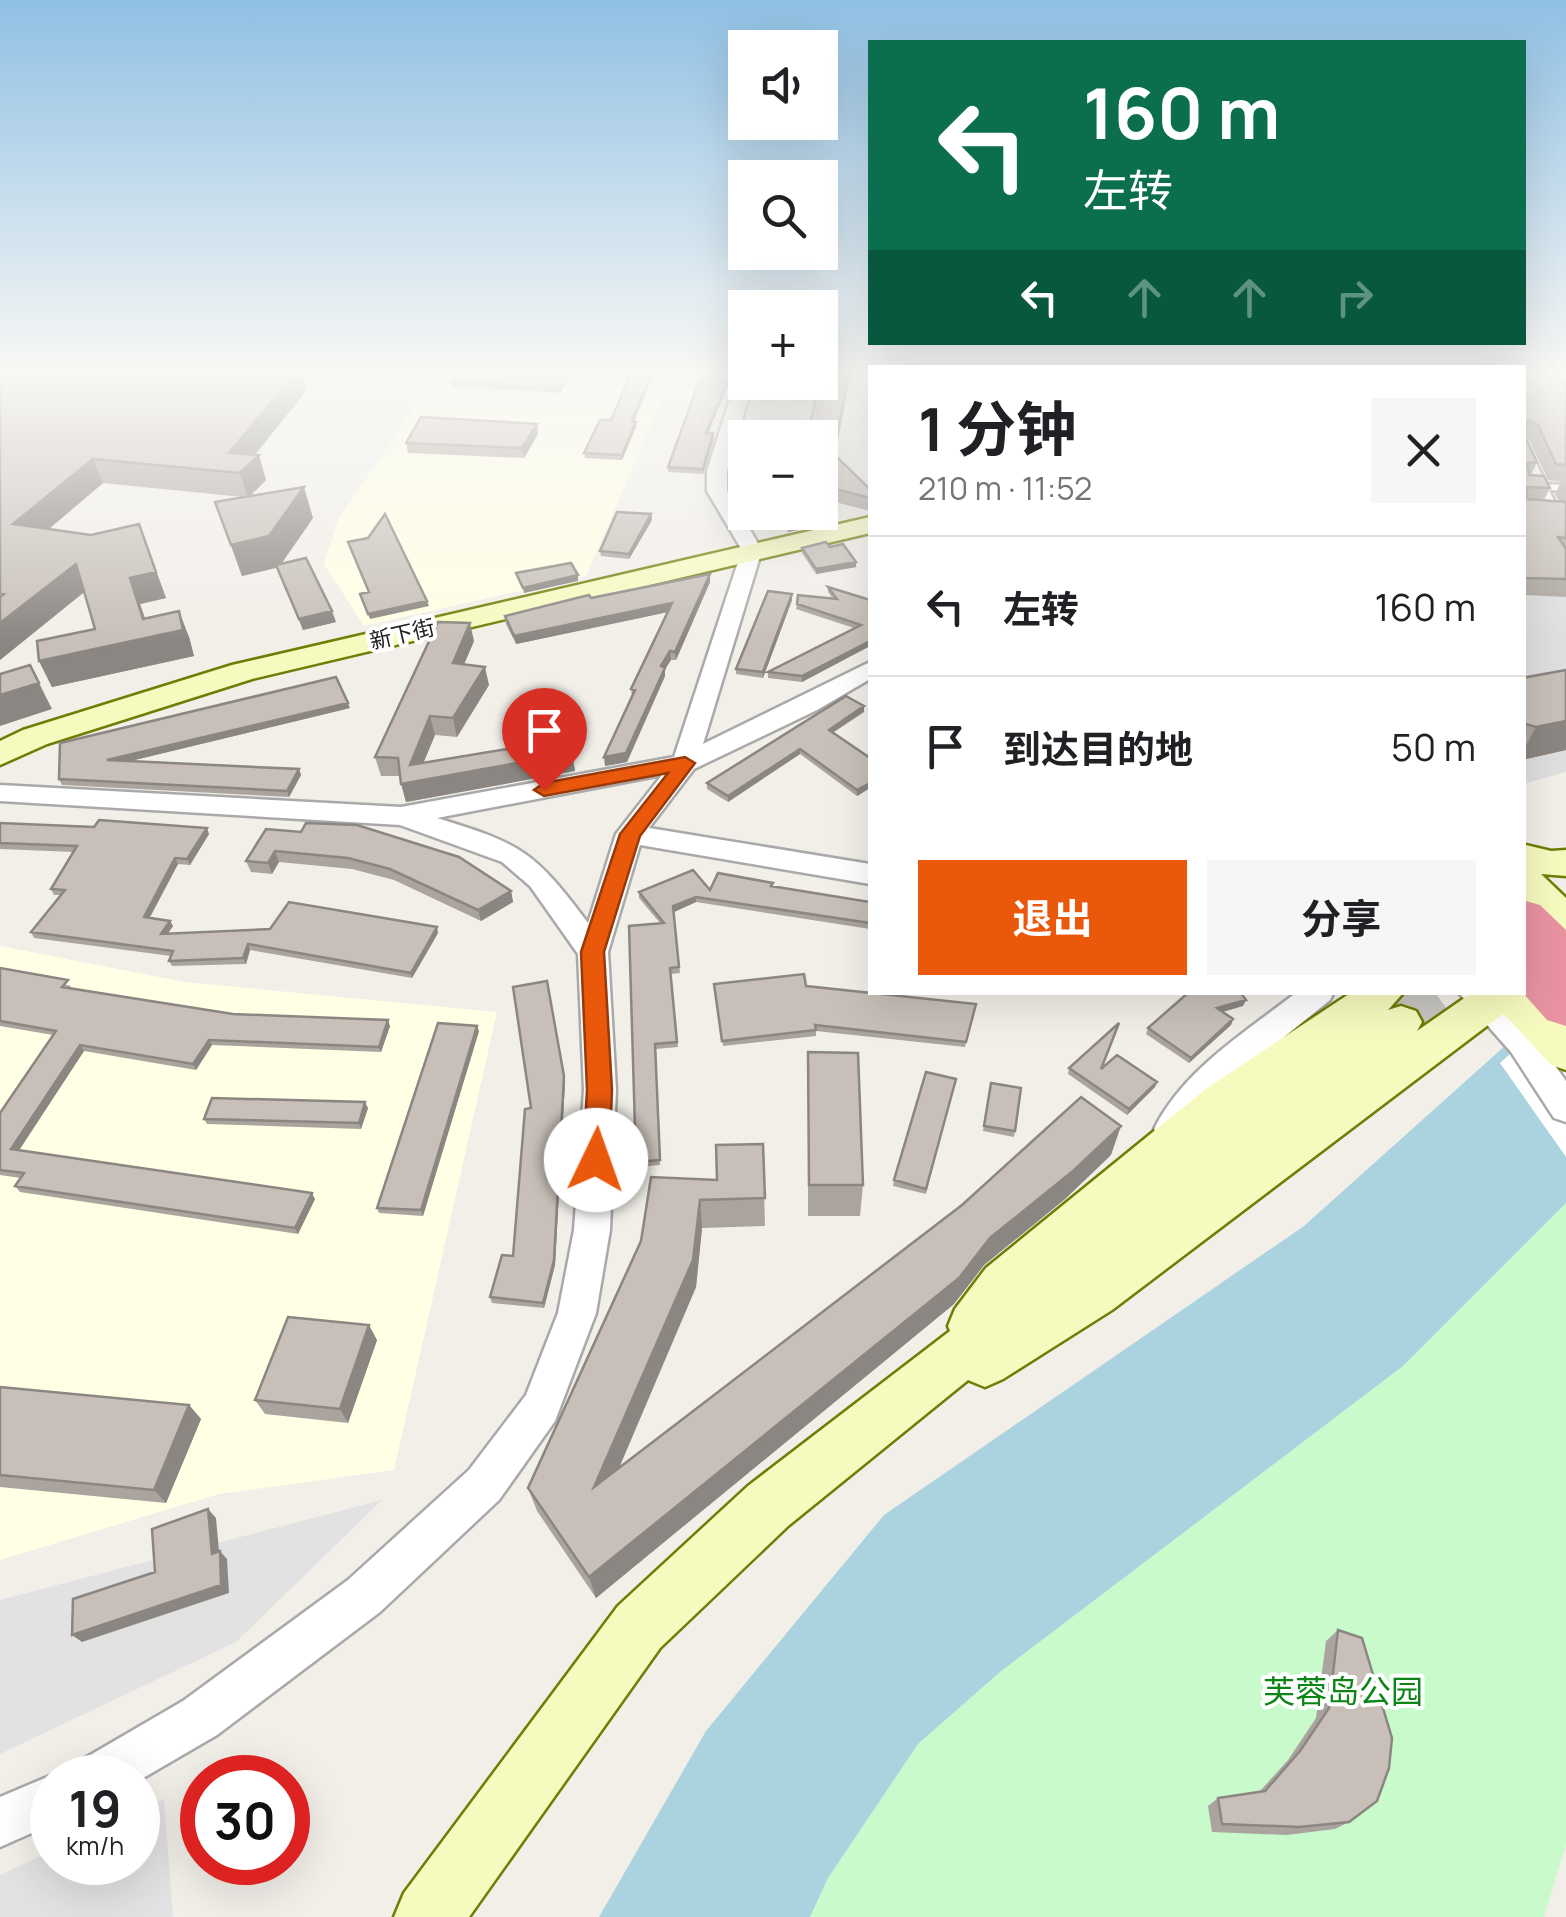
<!DOCTYPE html>
<html lang="zh">
<meta charset="utf-8">
<style>
body{margin:0;font-family:Manrope,"Noto Sans SC",sans-serif;background:#f6f6f6;color:#202124;height:100vh;display:flex;flex-direction:column;font-size:38px;white-space:nowrap}
*{box-sizing:border-box;margin:0}
p{font-size:32px;color:#757577}
.icon{flex:none;width:55px;height:55px;fill:none;stroke:currentColor;stroke-width:2;stroke-linecap:round;stroke-linejoin:round}
.map{position:relative;flex:1;overflow:hidden}
.drawer{position:absolute;left:868px;top:365px;width:658px;height:630px;display:flex;flex-direction:column;background:#fff;border-radius:0px;box-shadow:0 10px 40px #0002}
.drawer>*{flex:none}
.top-card{position:absolute;left:868px;top:40px;width:658px;height:305px;border-radius:0px;box-shadow:0 10px 40px #0002;background:#0b6e4f;color:#fff;overflow:hidden}
.controls{position:absolute;left:728px;top:30px;display:grid;gap:20px}
.controls a{display:grid;place-items:center;width:110px;height:110px;border-radius:0px;background:#fff;box-shadow:0 10px 40px #0002;font-size:50px}
.speed{position:absolute;left:30px;top:1755px;display:flex;gap:20px;font-size:50px;font-weight:700;text-align:center}
.speed>*{display:grid;place-content:center;width:130px;height:130px;border-radius:50%;background:#fff;box-shadow:0 10px 40px #0002;line-height:1}
.speed small{font-size:25px;font-weight:400}
.speed .limit{border:15px solid #d22;background:#fff;color:#111}
.pin{position:absolute;display:grid;place-items:center;width:85px;height:85px;color:#fff;margin:-102px -42px;border-radius:50% 50% 50% 0;rotate:-45deg;box-shadow:0 0 10px #0007}
.pin .icon{rotate:45deg}
.me{position:absolute;width:110px;margin:-55px;rotate:3deg;stroke-linejoin:round;filter:drop-shadow(0 0 8px #0008)}
.turn{display:flex;align-items:center;gap:35px;height:210px;padding:0 50px;font-size:45px}
.turn .icon{width:130px;height:130px;stroke-width:2.5}
.turn b{display:block;font-size:70px;line-height:85px}
.lanes{display:flex;align-items:center;height:95px;padding:0 50px;background:#0003;justify-content:center;gap:50px;direction:ltr}
.lanes .off{opacity:.35}
.round{display:grid;place-items:center;flex:none;width:105px;height:105px;border-radius:0px;background:#f6f6f6}
.summary{display:flex;align-items:center;justify-content:space-between;height:170px;padding:0 50px}
h1{font-size:60px;font-weight:700;line-height:75px}
.primary-button{display:flex;gap:20px;margin-top:auto;padding:20px 50px}
.primary-button a{flex:1;height:115px;border-radius:0px;background:#ea580c;color:#fff;font-size:40px;font-weight:700;line-height:115px;text-align:center}
.primary-button a+a{background:#f6f6f6;color:#202124}
ul{padding:0;list-style:none}
li{display:flex;align-items:center;gap:30px;height:140px;padding:0 50px;border-top:2px solid #e0e0e0}
li div{flex:1}
li b{display:block;font-size:38px}
li em{font-style:normal}
.map>svg:first-child{display:block}
.residential{fill:#e0dfdf}
.education{fill:#ffffe5}
.park{fill:#c8facc}
.parking{fill:#e2e2e2}
.water{fill:#aad3df}
.pier{fill:#fff}
.lines{fill:none;stroke-linecap:round;stroke-linejoin:round}
.secondary-tunnel{stroke:#c8c6c1;stroke-width:45;stroke-dasharray:45 22;stroke-linecap:butt}
.lane-casing{stroke:#a9a9a9;stroke-width:5}
.street-casing{stroke:#a9a9a9;stroke-width:5}
.secondary-casing{stroke:#707d05;stroke-width:5}
.highway-casing{stroke:#dc2a67;stroke-width:6}
.lane{fill:#fff;fill-rule:evenodd}
.street{fill:#fff;fill-rule:evenodd}
.secondary{fill:#f7fabf;fill-rule:evenodd}
.highway{fill:#e892a2;fill-rule:evenodd}
.wall{fill:#aba49e;fill-rule:evenodd}
.shaded-wall{fill:#8b8681}
.building{fill:#c7bfb8;stroke:#8b8681;stroke-width:2.5}
.route{fill:#ea580c;stroke:#983908;stroke-width:2.5}
.labels{text-anchor:middle;dominant-baseline:central;stroke-width:8;stroke-linejoin:round;paint-order:stroke}
.far-street-label{font-size:22px;fill:#222;stroke:#fff}
.near-park-label{font-size:32px;fill:#0c8416;stroke:#fff}
</style>
<div class="map">
<svg width="1566" height="1917" viewBox="0 0 1566 1917">
<rect width="100%" height="100%" fill="#f2efe9"/>
<path class="residential" d="M1523,522L1566,526V772L1523,784Z"/>
<path class="education" d="M437,374H673L586,576L364,626L324,564L338,520Z
M0,946L185,982L497,1012L394,1470L219,1494L0,1560Z"/>
<path class="park" d="M1566,1203V1844L1544,1917H810L828,1878L918,1744L1000,1672L1403,1366Z"/>
<path class="parking" d="M382,1500L236,1642L0,1754V1600Z
M164,1799L173,1917H0V1875L52,1851V1862H138V1811Z"/>
<path class="water" d="M1566,991V1203L1403,1366L1000,1672L918,1744L828,1878L810,1917H599L706,1731L884,1515L1304,1226Z"/>
<path class="pier" d="M1566,1003V1157L1500,1063Z"/>
<g class="lines">
<path class="secondary-tunnel" d="M1401,1022L1444,992"/>
<g class="lane-casing">
<path id="lane" d="M1522,440L1527,443L1546,484L1566,485V491L1549,490L1560,513L1559,515H1551L1539,489L1522,488V482L1536,483L1522,454Z"/>
</g>
<g class="street-casing">
<path id="street" d="M745,375V382H753L727,471V491L762,550L703,744L870,662V679L817,710L694,769L649,828L870,864V884L640,845L608,952L616,1090L610,1230L596,1313L555,1421L499,1500L380,1612L217,1735L138,1781V1778H73L80,1761L183,1701L348,1580L469,1470L526,1395L558,1313L574,1230L584,1090L578,954L530,886L502,862L400,825L0,801V785L401,807L674,757L742,550L707,491V471L736,380ZM662,775L616,834L588,923C534,851 522,844 437,818Z
M1297,992H1334L1330,1000L1221,1088L1183,1139L1171,1143L1159,1139L1154,1129C1184,1069 1246,1032 1297,992Z
M1458,992H1492L1533,1034L1566,1081V1122L1554,1118L1511,1052Z
M52,1775L59,1778H52V1824L0,1847V1797Z"/>
</g>
<g class="secondary-casing">
<path id="secondary" d="M870,517V533L252,679L47,744L0,765V741L23,730L232,665Z
M1522,844L1551,851L1566,850V876L1541,874L1566,898V936L1552,932L1522,901Z
M1522,981L1566,1025V1070L1551,1065L1504,1014L1500,1016L1112,1310L1003,1379L985,1387L968,1380L788,1526L660,1648L469,1917H394L404,1893L618,1606L748,1486L950,1331L948,1326L955,1309L986,1268L1207,1088L1352,992H1404L1388,1010L1401,1006L1416,1011L1422,1022L1417,1031L1473,992H1522Z"/>
</g>
<g class="highway-casing">
<path id="highway" d="M1522,900L1540,905L1566,930V1026L1547,1020L1522,992Z"/>
</g>
<use href="#lane" class="lane"/>
<use href="#street" class="street"/>
<use href="#secondary" class="secondary"/>
<use href="#highway" class="highway"/>
</g>
<path class="wall" d="M0,374L306,391L255,455L266,480L250,496L313,518L281,564L336,622L303,630L276,568L242,576L215,502L243,497L103,483L49,529L91,535L139,524L166,598L140,604L145,618L189,637L194,656L52,687L39,661L95,629L84,592L0,660Z
M571,374L560,393L453,387L452,382Z
M631,374H654L634,421L636,427L622,460L585,458L584,453L611,420Z
M821,374H850L835,455L870,489V511L820,498Z
M1522,374H1566V597L1522,595ZM1526,439L1530,441L1548,480L1561,482L1555,494L1559,501L1544,500L1550,488L1531,475L1537,462Z
M728,380V385L708,433L714,438L703,474L668,472V467Z
M538,434L524,458L408,453L406,443Z
M774,512H799L808,528L788,532Z
M651,514L652,520L629,559L601,556L600,551Z
M830,547L856,567L816,574L802,553V548Z
M710,582L676,660H671L665,669V676L627,762L605,766L632,696L631,689L668,612L516,644L506,624L505,616L591,598Z
M828,587L870,600V646L802,682L768,678V672L854,628L796,609L797,604L833,599L828,592Z
M792,594V600L763,678L736,674V669Z
M474,641L464,664L489,685L457,737L435,735L423,763L572,753L575,771L406,802L400,776H381L375,757Z
M1566,670V750L1522,760V678Z
M350,708L130,761L299,769L301,775L289,797L62,785L59,779L60,743Z
M864,712L833,733L870,758V788L857,796L800,754L728,802L707,789V783Z
M0,823L209,834L190,865L178,864L149,918L173,926L168,933H438L412,978L250,950L246,964L172,966L169,961L171,956L34,938L31,932L60,895H54L51,889L74,852L0,849Z
M266,829L511,891L513,902L481,921L394,880L352,869L279,862L272,874L251,872L246,861Z
M773,886L870,902V929L696,902L674,912L680,973L671,974L678,1047L656,1049L660,1165L637,1167L636,1162L660,923L639,898V892Z
M0,968L71,986L69,988L233,1014L390,1026L381,1052L212,1045L196,1070L84,1051L19,1150L315,1199L298,1234L20,1192L15,1186L21,1178L0,1175V1113L53,1035L0,1026Z
M714,984L806,986L976,1004L965,1047L816,1031V1036L723,1046Z
M1243,1006L1222,1012L1233,1019L1231,1025L1189,1063L1146,1034L1148,1028Z
M479,1031L423,1216L379,1213L377,1208Z
M808,1052L863,1185L860,1216H808Z
M1069,1068H1102L1155,1087L1127,1115L1068,1074Z
M956,1079L926,1194L893,1186L894,1180Z
M565,1082L555,1265L544,1308L492,1303L490,1297L513,1256L531,1108Z
M991,1083L1021,1088L1014,1137L983,1131Z
M368,1108L361,1129L207,1124L204,1119Z
M763,1144L765,1226L702,1228L696,1287L619,1468L1111,1155L1065,1199L984,1265L954,1304L596,1598L537,1511L528,1488L641,1241Z
M377,1340L348,1423L265,1414L255,1400Z
M0,1387L189,1405L201,1419L166,1503L0,1487Z
M1338,1630L1349,1822L1335,1829L1287,1835L1212,1832L1208,1806L1218,1798L1260,1791L1288,1760L1316,1718L1326,1641Z"/>
<path class="shaded-wall" d="M295,374H302L306,391L240,473L229,453Z
M568,374H571L560,393L559,388Z
M651,374H654L632,426V421Z
M849,374H850L835,457V444Z
M728,380V385L706,438V433Z
M636,422V427L622,460V455Z
M537,424L538,434L524,458L522,448Z
M713,433L714,438L703,474V469Z
M259,455L266,480L248,498L240,473Z
M93,459L103,483L25,549L13,524Z
M304,487L313,518L279,567L242,576L231,545Z
M651,514L652,520L629,559V554Z
M808,522V528L788,532V527Z
M139,524L166,598L140,604L151,637L179,611L189,637L194,656L52,687L39,661L143,619L130,578Z
M856,562V567L816,574V569Z
M76,564L88,589L0,660V623Z
M710,574V582L676,660L675,652Z
M578,575V581L524,593L523,588Z
M792,594V600L763,678V672Z
M427,601L429,606L370,619L368,614Z
M672,603L673,611L516,644L514,636Z
M332,611L336,622L303,630L299,619Z
M470,623L474,641L457,681L453,663Z
M870,641V646L802,682V676Z
M670,651L671,660L665,669V676L627,762L605,766L604,757Z
M30,665L52,709L0,726V695Z
M485,667L489,685L457,737L453,718Z
M348,703L350,708L110,766L107,760Z
M864,706V712L828,735L829,730Z
M430,716L435,735L416,781L572,753L575,771L406,802L401,784Z
M1566,721V750L1522,760V753L1536,727Z
M800,749V754L728,802V796Z
M299,769L301,775L289,797L287,791Z
M870,783V788L857,796V790Z
M207,828L209,834L190,865L187,859Z
M275,851L279,862L272,874L268,863Z
M175,858L178,864L147,923L144,917Z
M511,891L513,902L481,921L478,910Z
M696,897V902L674,912L673,906Z
M170,921L173,926L164,939L161,934Z
M437,927L438,933L412,978L411,973Z
M248,944L250,950L246,964L243,958Z
M547,981L565,1082L555,1265L544,1308L543,1303Z
M1246,1000L1243,1006L1215,1014L1217,1008Z
M1233,1019L1231,1025L1189,1063L1191,1058Z
M388,1020L390,1026L381,1052L379,1047Z
M477,1026L479,1031L423,1216L421,1210Z
M209,1040L212,1045L196,1070L193,1064Z
M80,1045L84,1051L16,1155L11,1149Z
M1157,1082L1155,1087L1127,1115L1129,1109Z
M365,1102L368,1108L361,1129L359,1123Z
M1121,1126L1111,1155L1065,1199L984,1265L954,1304L596,1598L589,1577Z
M312,1193L315,1199L298,1234L295,1228Z
M700,1200L702,1228L696,1287L601,1510L594,1487Z
M369,1325L377,1340L348,1423L340,1409Z
M189,1405L201,1419L166,1503L154,1490Z
M208,1509L216,1518L220,1562L212,1554Z
M220,1551L227,1559L229,1593L82,1642L72,1635Z"/>
<path class="building" d="M0,374H295L229,453L259,455L240,473L93,459L13,524L91,535L139,524L156,572L130,578L143,619L179,611L183,630L39,661L37,641L95,629L76,564L0,623V597L4,594L0,593Z
M456,374H568L559,388L452,382Z
M631,374H651L632,421L636,422L622,455L584,453L600,420H611Z
M821,374H849L835,444H823L870,489V498L820,485V438H807Z
M1522,374H1566V465L1556,464L1538,425L1528,420L1525,438L1537,462L1527,463L1529,475L1544,476L1550,488L1527,487V499L1566,502V538L1558,537L1566,549V579L1522,578Z
M700,379L728,380L706,433H713L703,469L668,467Z
M421,417L537,424L522,448L406,443Z
M304,487L269,536L231,545L215,502Z
M617,512L651,514L629,554L600,551Z
M778,512H799L808,522L788,527Z
M385,514L427,601L368,614L360,594L369,592L348,542L368,538Z
M826,542L830,547L843,544L856,562L816,569L802,548Z
M306,558L332,611L299,619L276,565Z
M571,563L578,575L523,588L516,573Z
M710,574L675,652L670,651L661,666L665,668L626,753L604,757L635,690L631,689L672,603L514,636L505,616L589,595L591,598Z
M828,587L870,600V641L802,676L768,672L861,625L797,604L798,595L837,599Z
M768,591L792,594L763,672L736,669Z
M438,622L470,623L453,663L485,667L453,718L430,716L410,765L568,739L572,753L401,784L398,758L375,757Z
M30,665L39,683L0,695V674Z
M1566,670V721L1536,727L1522,723V678Z
M336,677L348,703L107,760L299,769L287,791L59,779L60,743Z
M846,696L864,706L829,730L870,758V783L857,790L800,749L728,796L707,783Z
M99,820L207,828L187,859L175,858L144,917L170,921L161,934L270,929L289,902L437,927L411,973L248,944L243,958L169,961L173,951L31,932L65,890L51,889L77,846L0,843V823L94,827Z
M306,823L357,825L459,857L511,891L478,910L390,869L348,858L275,851L268,863L246,861L266,829L301,832Z
M693,870L710,890L718,873L773,883L771,886L870,902V923L696,897L673,906L679,967L670,968L677,1042L655,1044L660,1160L636,1162L629,926L664,923L639,892Z
M0,968L68,980L62,987L233,1014L388,1020L379,1047L209,1040L193,1064L80,1045L11,1149L312,1193L295,1228L15,1186L24,1173L0,1170V1113L56,1031L0,1021Z
M804,974L806,986L976,1004L966,1042L815,1025L816,1030L722,1041L714,984Z
M547,981L564,1076L554,1260L543,1303L490,1297L502,1255L513,1256L525,1109L531,1108L513,987Z
M1189,992H1240L1246,1000L1217,1008L1233,1019L1191,1058L1148,1028Z
M438,1023L477,1026L421,1210L377,1208Z
M1119,1023L1101,1069L1117,1055L1157,1082L1129,1109L1069,1068Z
M808,1052L858,1053L863,1185H809Z
M926,1072L956,1079L926,1189L894,1180Z
M991,1083L1021,1088L1015,1131L984,1126Z
M1081,1097L1121,1126L1073,1171L990,1238L959,1278L589,1577L528,1488L641,1241L651,1177L717,1180L716,1145L763,1144L765,1198L700,1200L693,1260L594,1487L962,1205Z
M212,1098L365,1102L359,1123L204,1119Z
M288,1317L369,1325L340,1409L255,1400Z
M0,1387L189,1405L154,1490L0,1475Z
M208,1509L212,1554L220,1551L221,1585L72,1635L73,1599L155,1572L152,1529Z
M1338,1630L1362,1638L1392,1738L1389,1768L1377,1801L1349,1822L1299,1827L1222,1824L1218,1798L1265,1791L1300,1751L1329,1708Z"/>
<linearGradient id="sky" x2="0" y2="1"><stop stop-color="#8fc0e4"/><stop offset="0.58" stop-color="#f9f8f5"/><stop offset="1" stop-color="#f9f8f5" stop-opacity="0"/></linearGradient>
<rect width="1566" height="642" fill="url(#sky)"/>
<path class="route" d="M685,757L695,763L640,836L604,952L612,1090L609,1160L605,1168L596,1171L587,1168L583,1160L587,1090L581,952L620,834L668,773L544,796L534,790L544,783Z"/>
<g class="labels">
<g class="far-street-label">
<text transform="translate(402 634) rotate(-13)">新下街</text>
</g>
<g class="near-park-label">
<text x="1343" y="1691">芙蓉岛公园</text>
</g>
</g>
</svg>
<div class="controls">
<a><svg class="icon" aria-label="sound" viewBox="0 0 24 24"><path d="M4 9h4l5-4v14l-5-4H4zM17 9q2 3 0 6"/></svg></a>
<a><svg class="icon" aria-label="search" viewBox="0 0 24 24"><circle cx="10" cy="10" r="6"/><path d="M15 15l6 6"/></svg></a>
<a>+</a>
<a>−</a>
</div>
<div class="speed"><div>19<small>km/h</small></div><div class="limit">30</div></div>
<div class="pin" style="left:544px;top:790px;background:#d93025"><svg class="icon" aria-label="arrive" viewBox="0 0 24 24"><path d="M6 21V4h12l-3 4 3 4H6"/></svg></div>
<svg class="me" style="left:596px;top:1160px" viewBox="-20 -20 40 40"><circle r="19" fill="#fff"/><path d="M0-13L10 11 0 6-10 11z" fill="#ea580c"/></svg>
<div class="top-card">
<div class="turn"><svg class="icon" aria-label="left" viewBox="0 0 24 24"><path d="M17 20v-9H6M10 6l-5 5 5 5"/></svg><div><b>160 m</b>左转</div></div>
<div class="lanes"><svg class="icon" aria-label="left" viewBox="0 0 24 24"><path d="M17 20v-9H6M10 6l-5 5 5 5"/></svg><svg class="icon off" aria-label="ahead" viewBox="0 0 24 24"><path d="M12 20V5M6 11l6-6 6 6"/></svg><svg class="icon off" aria-label="ahead" viewBox="0 0 24 24"><path d="M12 20V5M6 11l6-6 6 6"/></svg><svg class="icon off" aria-label="right" viewBox="0 0 24 24"><path d="M7 20v-9h11M14 6l5 5-5 5"/></svg></div>
</div>
<section class="drawer">
<div class="summary"><div><h1>1 分钟</h1><p>210 m · 11:52</p></div><a class="round"><svg class="icon" aria-label="close" viewBox="0 0 24 24"><path d="M6 6l12 12M18 6L6 18"/></svg></a></div>
<ul>
<li><svg class="icon" aria-label="left" viewBox="0 0 24 24"><path d="M17 20v-9H6M10 6l-5 5 5 5"/></svg><div><b>左转</b></div><em>160 m</em></li>
<li><svg class="icon" aria-label="arrive" viewBox="0 0 24 24"><path d="M6 21V4h12l-3 4 3 4H6"/></svg><div><b>到达目的地</b></div><em>50 m</em></li>
</ul>
<div class="primary-button"><a>退出</a><a>分享</a></div>
</section>
</div>
